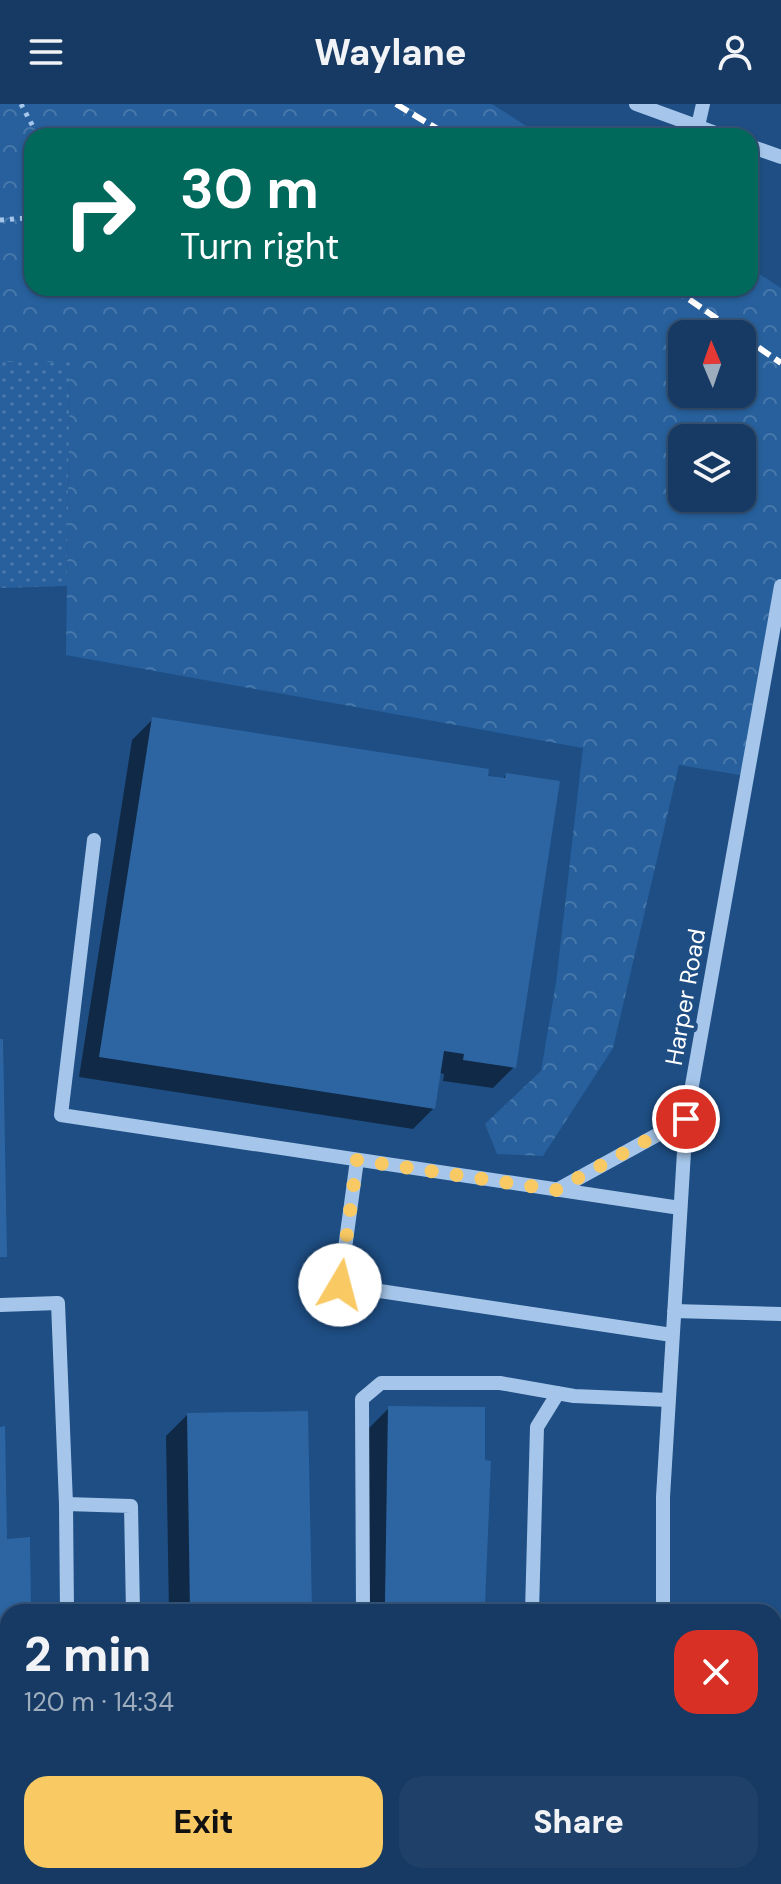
<!DOCTYPE html>
<meta charset="utf-8">
<style>
body{margin:0;font-family:"DM Sans",sans-serif;background:#1f4169;color:#f1f3f6;height:100vh;display:flex;flex-direction:column;font-size:30px;white-space:nowrap}
*{box-sizing:border-box;margin:0}
p{font-size:26px;color:#9eadbe}
.icon{flex:none;width:44px;height:44px;fill:none;stroke:currentColor;stroke-width:2;stroke-linecap:round;stroke-linejoin:round}
.map{position:relative;flex:1;overflow:hidden}
.panel{position:absolute;left:0px;top:1500px;width:782px;height:280px;display:flex;flex-direction:column;background:#163a63;border-radius:24px 24px 0 0;box-shadow:0 2px 6px #0004,0 0 0 2px #355478}
.panel>*{flex:none}
.banner{position:absolute;left:24px;top:24px;width:734px;height:168px;border-radius:24px;box-shadow:0 2px 6px #0004,0 0 0 2px #355478;background:#00695c;color:#fff;overflow:hidden}
.needle{width:52px;rotate:358deg}
.tools{position:absolute;left:668px;top:216px;display:grid;gap:16px}
.tools a{display:grid;place-items:center;width:88px;height:88px;border-radius:16px;background:#163a63;box-shadow:0 2px 6px #0004,0 0 0 2px #355478;font-size:40px}
.pin{position:absolute;display:grid;place-items:center;width:68px;height:68px;color:#fff;margin:-34px;border:4px solid #fff;border-radius:50%;box-shadow:0 2px 8px #0007}
.me{position:absolute;width:88px;margin:-44px;rotate:8deg;stroke-linejoin:round;filter:drop-shadow(0 0 6px #0008)}
.turn{display:flex;align-items:center;gap:28px;height:168px;padding:0 24px;font-size:36px}
.turn .icon{width:104px;height:104px;stroke-width:2.5}
.turn b{display:block;font-size:56px;line-height:68px}
.round{display:grid;place-items:center;flex:none;width:84px;height:84px;border-radius:24px;background:#1f4169}
.head{display:flex;align-items:center;justify-content:space-between;height:136px;padding:0 24px}
h1{font-size:48px;font-weight:800;line-height:60px}
.button{display:flex;gap:16px;margin-top:auto;padding:16px 24px}
.button a{flex:1;height:92px;border-radius:24px;background:#f9c963;color:#111;font-size:32px;font-weight:800;line-height:92px;text-align:center}
.button a+a{background:#1f4169;color:#f1f3f6}
header{display:flex;justify-content:space-between;align-items:center;height:104px;padding:0 24px;background:#163a63;font-size:36px;font-weight:800}
.map>svg:first-child{display:block}
.grass{fill:url(#grass-dots)}
.forest{fill:url(#forest-crowns);fill-rule:evenodd}
.shadow{fill:#0007}
.building{fill:#2d65a2}
.lines{fill:none;stroke-linecap:round;stroke-linejoin:round}
.path{stroke:#a5c6ea;stroke-width:5;stroke-dasharray:4 6;stroke-linecap:butt}
.minor{stroke:#a5c6ea;stroke-width:14}
.rail{stroke:#fff;stroke-width:6;stroke-dasharray:14 6;stroke-linecap:butt}
.route{stroke:#f9c963;stroke-width:14;stroke-dasharray:0 25.2}
.labels{text-anchor:middle;dominant-baseline:central;stroke-width:8;stroke-linejoin:round;paint-order:stroke}
.street-label{font-size:24px;fill:#fff;stroke:#1e4e84}
</style>
<header><svg class="icon" aria-label="menu" viewBox="0 0 24 24"><path d="M4 6h16M4 12h16M4 18h16"/></svg>Waylane<svg class="icon" aria-label="person" viewBox="0 0 24 24"><circle cx="12" cy="8" r="4"/><path d="M4 21q1-7 8-7t8 7"/></svg></header>
<div class="map">
<svg width="781" height="1780" viewBox="0 0 781 1780">
<defs>
<pattern id="grass-dots" width="8" height="8" patternUnits="userSpaceOnUse" patternTransform="scale(2)"><rect width="8" height="8" fill="#27609c"/><path d="M2 2h.1M6 6h.1" fill="none" stroke="#4778ab" stroke-width="1.8" stroke-linecap="round"/></pattern>
<pattern id="forest-crowns" width="20" height="18" patternUnits="userSpaceOnUse" patternTransform="scale(2)"><rect width="20" height="18" fill="#27609c"/><path d="M2 6a3 3 0 1 1 6 0M12 15a3 3 0 1 1 6 0" fill="none" stroke="#4778ab"/></pattern>
</defs>
<rect width="100%" height="100%" fill="#1e4e84"/>
<path class="grass" d="M0,258H70L67,482L0,484Z"/>
<path class="forest" d="M0,0H492L542,32H32V184H750V164L781,184V485L746,672L679,661L613,944L543,1052L497,1050L485,1020L541,967L556,879L583,644L66,551L70,258H0ZM682,230H742V290H682ZM682,334H742V394H682Z"/>
<path class="shadow" d="M153,615L486,673L502,676L506,671L514,963L493,984L443,977L444,970L439,969L434,1004L413,1025L79,973L132,636Z
M389,1304L483,1358H489L483,1499L473,1508H365L368,1325Z
M187,1311L310,1508H169L166,1332Z
M0,1325L5,1437L29,1508H8V1565H0Z"/>
<path class="building" d="M152,613L489,665L488,672L505,674L506,669L560,677L516,964L463,956L464,950L444,947L435,1005L99,953Z
M0,935H3L7,1153H0Z
M388,1302L485,1303V1356L491,1357L485,1500L385,1498Z
M308,1307L312,1508H190L187,1309Z
M5,1322L7,1435L30,1433L31,1508H8V1545H0V1323Z"/>
<g class="lines">
<path class="path" d="M21,0L38,32
M0,116L26,114L32,108"/>
<path class="minor" d="M636,0L724,32
M698,22L703,0
M750,42L781,53
M94,736L61,1011L680,1104
M357,1056L340,1181L672,1231
M557,1086L686,1015
M0,1201L58,1199L66,1400
M674,1207L781,1210
M67,1508L66,1400L131,1402L133,1508
M363,1508L362,1295L381,1279H500L574,1292L668,1296
M532,1508L537,1323L558,1289
M663,1508V1393L686,1015L781,482
M774,1706H781
M0,1736L8,1717
M138,1772V1780
M370,1772L371,1780
M555,1772L564,1780
M665,1772V1780"/>
<path class="rail" d="M396,0L449,32
M673,184L739,230
M742,232L781,259"/>
</g>
<g class="lines">
<path class="route" d="M340,1181L357,1056L556,1086L686,1015"/>
</g>
<g class="labels">
<g class="street-label">
<text transform="translate(685 893) rotate(-80)">Harper Road</text>
</g>
</g>
</svg>
<div class="tools">
<a><svg class="needle" viewBox="-14 -14 28 28"><path d="M0-13l5 13h-10z" fill="#e53935"/><path d="M0 13l5-13h-10z" fill="#9eadbe"/></svg></a>
<a><svg class="icon" aria-label="layers" viewBox="0 0 24 24"><path d="M12 4l9 5-9 5-9-5zM3 14l9 5 9-5"/></svg></a>
</div>
<div class="pin" style="left:686px;top:1015px;background:#d93025"><svg class="icon" aria-label="arrive" viewBox="0 0 24 24"><path d="M6 21V4h12l-3 4 3 4H6"/></svg></div>
<svg class="me" style="left:340px;top:1181px" viewBox="-20 -20 40 40"><circle r="19" fill="#fff"/><path d="M0-13L10 11 0 6-10 11z" fill="#f9c963"/></svg>
<div class="banner">
<div class="turn"><svg class="icon" aria-label="right" viewBox="0 0 24 24"><path d="M7 20v-9h11M14 6l5 5-5 5"/></svg><div><b>30 m</b>Turn right</div></div>
</div>
<section class="panel">
<div class="head"><div><h1>2 min</h1><p>120 m · 14:34</p></div><a class="round" style="background:#d93025;color:#fff"><svg class="icon" aria-label="close" viewBox="0 0 24 24"><path d="M6 6l12 12M18 6L6 18"/></svg></a></div>
<div class="button"><a>Exit</a><a>Share</a></div>
</section>
</div>
